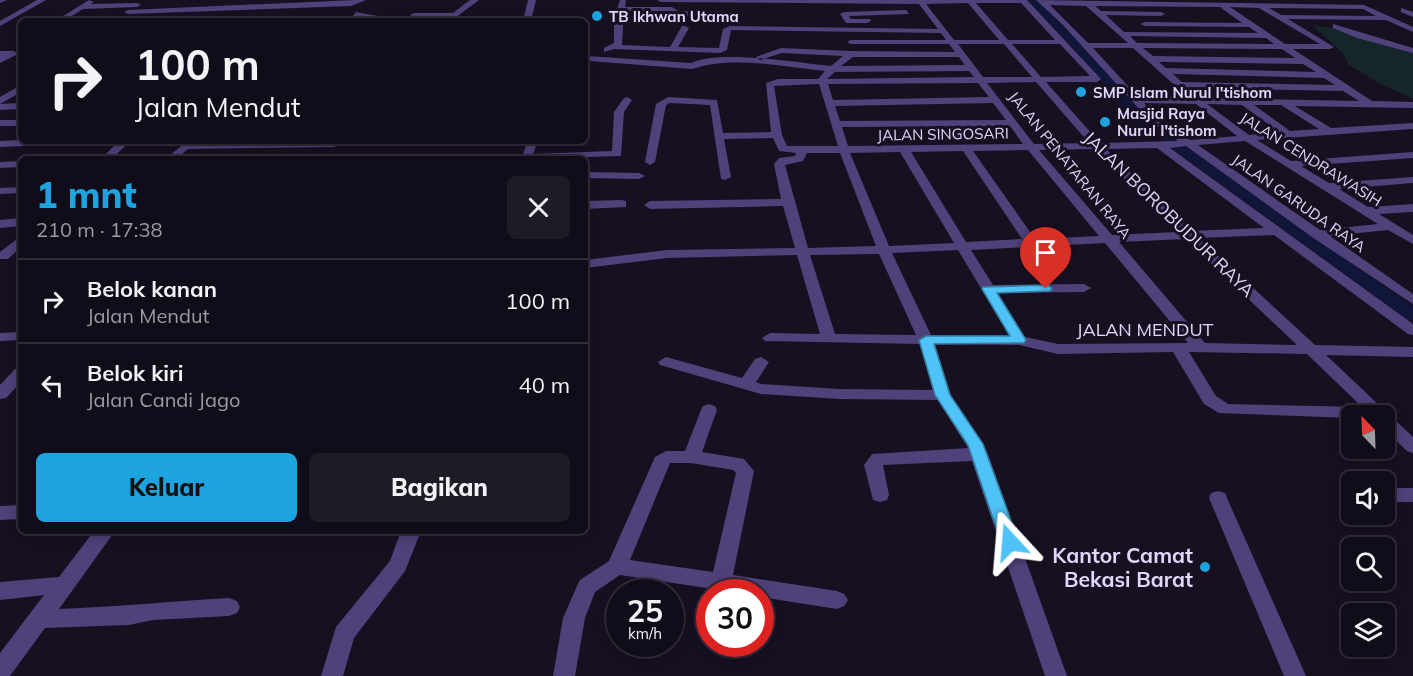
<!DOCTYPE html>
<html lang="id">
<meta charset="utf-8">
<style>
body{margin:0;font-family:Mulish,sans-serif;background:#1e1a26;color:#f1f3f6;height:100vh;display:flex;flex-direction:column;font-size:22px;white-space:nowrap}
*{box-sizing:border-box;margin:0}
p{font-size:20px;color:#9c9ba2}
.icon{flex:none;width:33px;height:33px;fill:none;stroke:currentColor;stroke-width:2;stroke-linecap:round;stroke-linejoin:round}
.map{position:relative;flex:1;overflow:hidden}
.drawer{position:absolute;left:18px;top:156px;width:570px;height:378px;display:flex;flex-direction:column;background:#110c19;border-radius:9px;box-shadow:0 3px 15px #0003,0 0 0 2px #302c38}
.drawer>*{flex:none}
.hud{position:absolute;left:18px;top:18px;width:570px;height:126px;border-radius:9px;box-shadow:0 3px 15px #0003,0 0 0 2px #302c38;background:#110c19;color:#f1f3f6;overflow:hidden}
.needle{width:39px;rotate:337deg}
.buttons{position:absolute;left:1341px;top:405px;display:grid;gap:12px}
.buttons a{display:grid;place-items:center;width:54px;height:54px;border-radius:9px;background:#110c19;box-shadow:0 3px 15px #0003,0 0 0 2px #302c38;font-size:30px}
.speed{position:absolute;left:606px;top:579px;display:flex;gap:12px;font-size:30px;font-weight:700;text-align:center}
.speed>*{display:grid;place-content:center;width:78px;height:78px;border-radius:50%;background:#110c19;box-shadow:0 3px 15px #0003,0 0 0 2px #302c38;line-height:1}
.speed small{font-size:15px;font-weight:400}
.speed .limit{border:9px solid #d22;background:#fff;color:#111}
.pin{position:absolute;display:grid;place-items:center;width:51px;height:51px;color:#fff;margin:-62px -26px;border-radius:50% 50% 50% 0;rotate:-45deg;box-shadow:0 0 6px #0007}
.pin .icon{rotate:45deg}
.me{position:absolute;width:66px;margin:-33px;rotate:341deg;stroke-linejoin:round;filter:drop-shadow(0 0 4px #0008)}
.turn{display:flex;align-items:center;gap:21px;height:126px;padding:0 18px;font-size:27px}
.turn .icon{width:78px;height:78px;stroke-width:2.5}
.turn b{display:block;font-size:42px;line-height:51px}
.round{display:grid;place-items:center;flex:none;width:63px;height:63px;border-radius:9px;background:#1e1a26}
.summary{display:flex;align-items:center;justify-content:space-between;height:102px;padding:0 18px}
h1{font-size:36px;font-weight:800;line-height:45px;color:#1da3de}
.action{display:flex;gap:12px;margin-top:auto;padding:12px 18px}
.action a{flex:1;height:69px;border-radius:9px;background:#1da3de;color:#111;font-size:24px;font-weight:800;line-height:69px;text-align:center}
.action a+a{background:#1e1a26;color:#f1f3f6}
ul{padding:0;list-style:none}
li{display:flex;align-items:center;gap:18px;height:84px;padding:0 18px;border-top:2px solid #302c38}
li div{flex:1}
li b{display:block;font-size:22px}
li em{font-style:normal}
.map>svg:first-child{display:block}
.green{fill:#14262a}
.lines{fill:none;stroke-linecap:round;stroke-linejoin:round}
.canal{fill:#10163a;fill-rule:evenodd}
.minor{fill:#4f417a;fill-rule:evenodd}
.route{fill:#4fc3f7;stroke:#337fa1;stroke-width:1.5}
.poi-dot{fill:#1da3de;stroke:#171021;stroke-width:2}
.labels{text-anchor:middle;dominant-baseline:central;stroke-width:6;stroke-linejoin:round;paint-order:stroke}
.far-poi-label{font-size:15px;font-weight:bold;fill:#e1d5fa;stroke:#171021;text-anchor:start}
.far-street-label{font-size:15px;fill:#e1d5fa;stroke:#171021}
.street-label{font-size:18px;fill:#e1d5fa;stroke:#171021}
.near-poi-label{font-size:21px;font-weight:bold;fill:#e1d5fa;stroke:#171021;text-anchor:end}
</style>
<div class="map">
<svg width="1413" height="676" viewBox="0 0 1413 676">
<rect width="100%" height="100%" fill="#171021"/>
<path class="green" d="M1313,26L1334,28L1413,49V99L1377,82L1349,65L1342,52Z"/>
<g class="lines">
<path class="canal" d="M1028,0H1037L1084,47L1144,116L1413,307V320L1407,319L1136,122L1076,51Z"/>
<path class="minor" d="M0,0H7L0,3Z
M37,0H46L0,26V21Z
M89,0L94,2L91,4L137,3L141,5L137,7L83,9L64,21H55Z
M355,0H366L351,6L128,14L124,12L128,10Z
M470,0H479L451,21H442L446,17H414L410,15L414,13H453Z
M528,0H536L531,21H523Z
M620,0H626L625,7H672L678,11L726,12L730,14L726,16L676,15L670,11H624L622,45L670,47L682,26H685L689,28L678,47L719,48L723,29L730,26L938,29L919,4L661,2L657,0H1027L1101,79L1097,82H1046L1100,143L1178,141L1150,121L1063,25L1036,0L1364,5L1413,27V32L1386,20L1288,19L1334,47L1330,49H1293L1372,101L1413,102V108L1295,106L1331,128L1413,123V129L1257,140L1291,161L1413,152V158L1301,166L1329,183L1413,177V183L1339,189L1368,207L1413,204V212L1379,214L1413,235V244L1388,230L1330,236L1413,294V304L1312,237L1186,146L1170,148L1413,324V335L1408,334L1274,235L1199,238L1315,345L1413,347V357L1326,355L1413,437V453L1407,451L1384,429V416H1352V418L1219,413L1204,404L1173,352L1058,354L1019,345L935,344L951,395L981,440L988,454L1067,676H1045L972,461L883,465L889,495L887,500L880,502L873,500L864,465L872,454L968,448L938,400L839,399L761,394L660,365L658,362L666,357L742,378L755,359L761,357L769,362L756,382L761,384L839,389L933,390L920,344L765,341L762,338L770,333L820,334L797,255L667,258L585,268V260L667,250L795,248L783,206L650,209L644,205L650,201L781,199L774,164L779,158L795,156L796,153L779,151L773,138L724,139L731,177L725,180L721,179L710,105L670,103L666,105L655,162L650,165L645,162L656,104L668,97L717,100L723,133L771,132L766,83L778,79H818L825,71C783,67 733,55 692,69L590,61L586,58L587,56L691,63C720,49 797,63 831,66L843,56L782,53L760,60L756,57L781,48L851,51L955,52L949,44H851L847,42L851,40H946L941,33L731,30L727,50L720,53L614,49L604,52V48L614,43V20ZM968,3L999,40H954L926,4ZM976,3H1021L1055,40H1008ZM1050,5L1086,6L1128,43H1088ZM1095,6L1220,7L1242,23L1145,22L1141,24L1145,26L1249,27L1258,33L1124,32L1106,15L1161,16L1165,14L1161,12L1101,11ZM1230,7L1259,8L1320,44H1285ZM1269,8L1363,9L1376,16L1281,15ZM1130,36L1266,38L1274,44L1137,43ZM958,44H1004L1032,77H983ZM1012,44H1060L1090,76L1041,77ZM1093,48H1133L1189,98L1138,97ZM1143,48L1282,49L1295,58L1153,56ZM853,57H959L965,65L841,66ZM1159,62L1303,64L1316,72L1166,68ZM969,71L974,77L827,79L835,72ZM1173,74L1324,78L1335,85L1182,82ZM1036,82L1089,143L1034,144L987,83ZM978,83L989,97L833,100L828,84ZM819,84L838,146H787L782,135L774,86ZM1189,88L1343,91L1359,101L1201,98ZM993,103L1006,120L840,121L835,106ZM1144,103L1196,104L1237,136L1190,140L1156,117ZM1207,104L1242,105L1279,132L1249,135ZM1254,105H1281L1319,129L1290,131ZM1010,126L1023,144L848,146L842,127ZM1245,141L1378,224L1320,230L1198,145ZM1157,148L1264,228L1191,231L1106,149ZM1094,149L1178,232L1112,235L1039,150ZM1028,150L1099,236L1035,239L973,151ZM963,151L1022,239L966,242L911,152ZM900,152L954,243L889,246L850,153ZM807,153H840L876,246L808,248L785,165L803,161ZM1185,239L1297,345L1205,343L1119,242ZM1105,243L1188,343L1058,344L1025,337L998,293L1084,292L1091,288L1084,284L993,285L971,250ZM958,250L1009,335H931L892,253ZM879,254L916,335L835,334L810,255ZM1189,352L1307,354L1362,407L1228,404L1216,396Z
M1401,8L1413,12V17L1401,12Z
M906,10L909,14L849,16L851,19H870L871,21L867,23H846L840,14L844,12Z
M356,12L378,16L375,21H367L369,18L353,16Z
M1333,24L1413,48V53L1357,38L1333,28Z
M0,51H14L18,54L0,63Z
M21,85V92L0,104V97Z
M627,97L632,100L624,112L621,156L521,159L528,141H538L533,154L612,151L614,112L624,98Z
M21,103V109L0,110V104Z
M0,120H21V126H0Z
M21,140V141H74L69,144L0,147V141Z
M119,141H130L112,159H101Z
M337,142V146L333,147L188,149L176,159H165L185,143Z
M21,161V167L0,168V162Z
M585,172L639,173L645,176L639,179L585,178Z
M21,187V193L0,194V188Z
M622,200L626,201V207L585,209V201Z
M21,218V226L0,228V220Z
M21,236V247L8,259H0V252Z
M21,332V340L0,341V333Z
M21,368V382L6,398L0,399V385L15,369Z
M709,404L715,406L717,410L702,452L744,459L754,471L733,575L837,591L844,594L848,600L844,606L837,609L760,597V592H733L620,575L595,592L585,618L575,676H553L563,618L577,586L580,580L609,561L655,457L666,451H685L701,410L703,406ZM670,463H691L733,470L736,473L713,572L630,560Z
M1384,488H1413V502H1384Z
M1218,491L1225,493L1227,498L1306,676H1284L1209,498L1211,493Z
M21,505V519L0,520V506Z
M94,531H115L59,609C116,607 172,601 229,598L237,601L240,607L237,613L229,616L153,620L129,625L45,628L10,676H0V653L44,595L0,600V582L59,577Z
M401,531H421L405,571L354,638L343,676H321L336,627L390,561Z"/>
</g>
<path class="route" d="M1046,285L1050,286L1052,289L1050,291L997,293L1026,340L1024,343L934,344L950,395L983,444L1019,542L1016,547L1010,549L1004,547L1001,542L968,445L935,395L919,340L926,336H1010L982,289L983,287Z"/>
<g class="poi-dot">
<circle cx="597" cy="16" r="6"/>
<circle cx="1081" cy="92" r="6"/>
<circle cx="1105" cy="122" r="6"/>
<circle cx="1205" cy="567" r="6"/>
</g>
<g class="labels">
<g class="far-poi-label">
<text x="609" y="16">TB Ikhwan Utama</text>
<text x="1093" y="92">SMP Islam Nurul I'tishom</text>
<text x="1117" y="113">Masjid Raya<tspan x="1117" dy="17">Nurul I'tishom</tspan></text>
</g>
<g class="far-street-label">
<text transform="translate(943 134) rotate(-1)">JALAN SINGOSARI</text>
<text transform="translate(1311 159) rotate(32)">JALAN CENDRAWASIH</text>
<text transform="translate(1070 165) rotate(51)">JALAN PENATARAN RAYA</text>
<text transform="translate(1299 203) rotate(35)">JALAN GARUDA RAYA</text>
</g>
<g class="street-label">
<text transform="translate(1169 214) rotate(44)">JALAN BOROBUDUR RAYA</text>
<text x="1145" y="329">JALAN MENDUT</text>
</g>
<g class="near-poi-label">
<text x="1193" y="555">Kantor Camat<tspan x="1193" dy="24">Bekasi Barat</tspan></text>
</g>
</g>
</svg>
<div class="buttons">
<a><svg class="needle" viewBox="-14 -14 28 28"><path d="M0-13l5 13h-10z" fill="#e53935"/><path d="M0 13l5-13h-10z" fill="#9c9ba2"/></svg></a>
<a><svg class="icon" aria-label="sound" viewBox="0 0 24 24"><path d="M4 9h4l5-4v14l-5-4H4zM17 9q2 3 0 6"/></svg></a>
<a><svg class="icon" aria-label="search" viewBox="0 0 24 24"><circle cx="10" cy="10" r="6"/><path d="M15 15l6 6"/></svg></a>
<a><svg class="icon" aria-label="layers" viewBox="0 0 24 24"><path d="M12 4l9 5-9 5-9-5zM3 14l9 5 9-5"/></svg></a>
</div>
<div class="speed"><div>25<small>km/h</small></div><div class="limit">30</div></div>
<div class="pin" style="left:1046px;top:289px;background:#d93025"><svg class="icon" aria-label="arrive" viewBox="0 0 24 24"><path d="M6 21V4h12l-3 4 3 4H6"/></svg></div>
<svg class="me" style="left:1010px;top:542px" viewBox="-20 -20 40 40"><path d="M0-17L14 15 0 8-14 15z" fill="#4fc3f7" stroke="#fff" stroke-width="4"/></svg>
<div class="hud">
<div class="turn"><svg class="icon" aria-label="right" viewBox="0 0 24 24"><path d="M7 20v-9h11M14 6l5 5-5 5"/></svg><div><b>100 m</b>Jalan Mendut</div></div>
</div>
<section class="drawer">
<div class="summary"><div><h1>1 mnt</h1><p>210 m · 17:38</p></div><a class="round"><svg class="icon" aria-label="close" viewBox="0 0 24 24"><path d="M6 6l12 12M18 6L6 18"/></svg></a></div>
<ul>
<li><svg class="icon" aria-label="right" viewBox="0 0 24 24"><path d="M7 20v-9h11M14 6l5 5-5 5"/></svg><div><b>Belok kanan</b><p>Jalan Mendut</p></div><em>100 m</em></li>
<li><svg class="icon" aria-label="left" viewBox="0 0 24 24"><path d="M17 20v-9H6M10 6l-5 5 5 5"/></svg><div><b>Belok kiri</b><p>Jalan Candi Jago</p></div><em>40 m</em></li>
</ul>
<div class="action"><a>Keluar</a><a>Bagikan</a></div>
</section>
</div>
